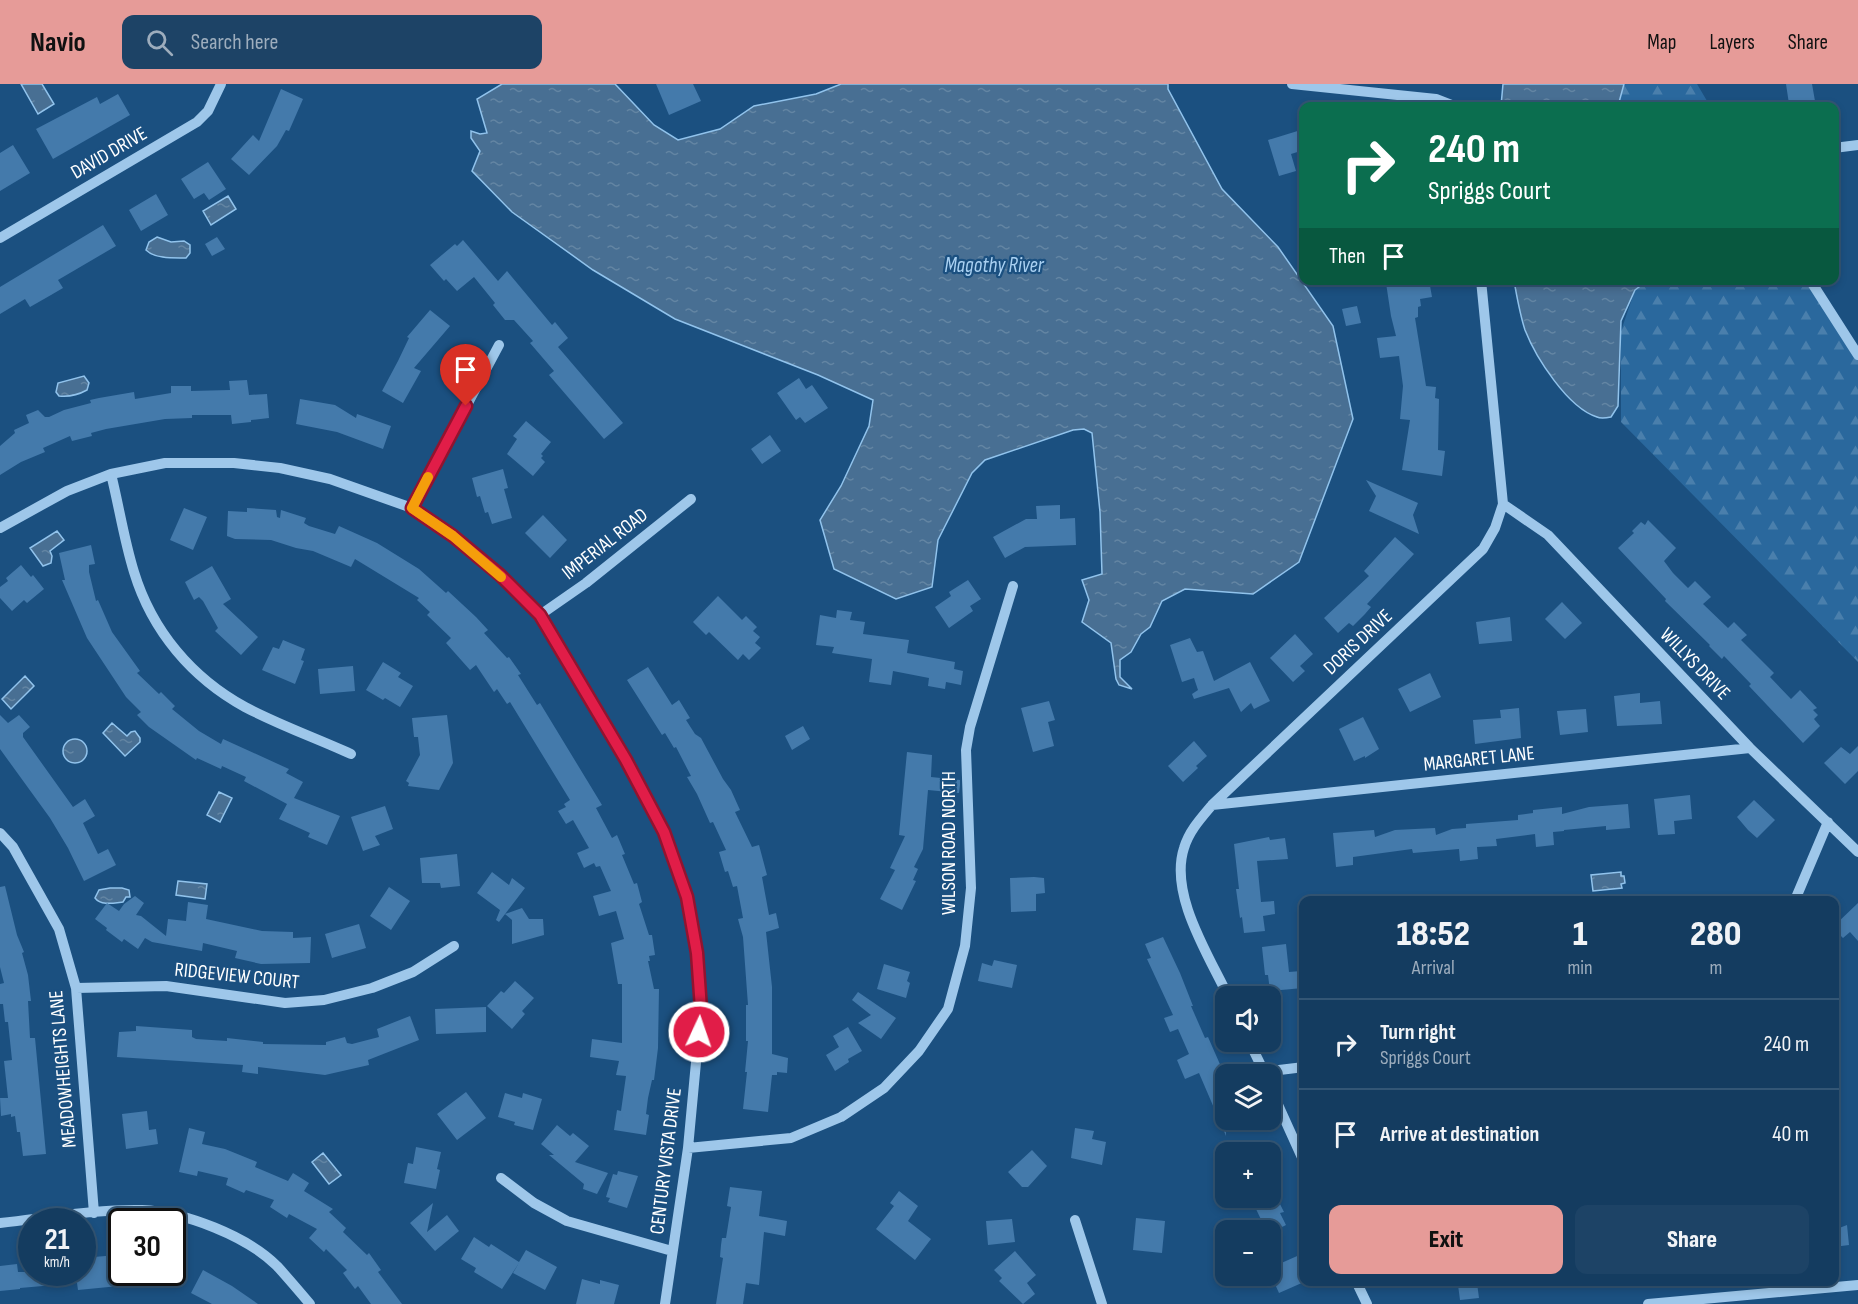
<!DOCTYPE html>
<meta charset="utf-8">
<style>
body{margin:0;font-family:"Sofia Sans Condensed",sans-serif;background:#1d4366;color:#f1f3f6;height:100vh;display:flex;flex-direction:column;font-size:22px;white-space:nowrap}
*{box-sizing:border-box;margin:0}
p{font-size:20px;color:#9dadbd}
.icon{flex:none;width:33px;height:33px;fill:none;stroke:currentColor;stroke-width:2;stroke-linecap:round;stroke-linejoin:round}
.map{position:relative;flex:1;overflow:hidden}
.sheet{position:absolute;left:1299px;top:812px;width:540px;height:390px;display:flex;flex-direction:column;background:#143c60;border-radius:12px;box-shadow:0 3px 9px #0003,0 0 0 2px #335675}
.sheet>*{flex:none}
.guide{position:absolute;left:1299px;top:18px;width:540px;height:183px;border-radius:12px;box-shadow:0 3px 9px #0003,0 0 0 2px #335675;background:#0b6e4f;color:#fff;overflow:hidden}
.buttons{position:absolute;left:1215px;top:902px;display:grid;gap:12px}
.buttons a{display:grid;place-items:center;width:66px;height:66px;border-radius:12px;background:#143c60;box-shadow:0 3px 9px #0003,0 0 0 2px #335675;font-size:30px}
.speed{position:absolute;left:18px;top:1124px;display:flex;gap:12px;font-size:30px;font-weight:700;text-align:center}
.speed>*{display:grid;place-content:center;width:78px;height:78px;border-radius:50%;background:#143c60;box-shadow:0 3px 9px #0003,0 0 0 2px #335675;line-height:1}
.speed small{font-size:15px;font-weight:400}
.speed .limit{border:3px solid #111;border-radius:9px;background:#fff;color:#111}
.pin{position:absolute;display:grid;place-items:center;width:51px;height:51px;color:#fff;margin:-62px -26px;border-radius:50% 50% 50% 0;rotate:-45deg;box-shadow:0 0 6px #0007}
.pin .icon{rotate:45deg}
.me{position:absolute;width:66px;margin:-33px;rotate:3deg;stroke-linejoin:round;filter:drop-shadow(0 0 4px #0008)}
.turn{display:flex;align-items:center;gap:21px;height:126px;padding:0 30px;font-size:27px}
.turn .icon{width:78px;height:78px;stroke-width:2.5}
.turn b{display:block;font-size:42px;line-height:51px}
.then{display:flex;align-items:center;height:57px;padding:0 30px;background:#0003;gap:12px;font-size:22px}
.eta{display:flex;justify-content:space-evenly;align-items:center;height:102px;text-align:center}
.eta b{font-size:36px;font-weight:800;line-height:42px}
.button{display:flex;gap:12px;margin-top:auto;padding:12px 30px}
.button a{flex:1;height:69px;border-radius:12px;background:#e69b98;color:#111;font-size:24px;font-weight:800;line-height:69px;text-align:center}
.button a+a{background:#1d4366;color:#f1f3f6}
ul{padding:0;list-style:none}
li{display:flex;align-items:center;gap:18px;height:90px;padding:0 30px;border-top:2px solid #335675}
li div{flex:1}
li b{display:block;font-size:22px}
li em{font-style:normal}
header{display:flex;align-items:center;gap:36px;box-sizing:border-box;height:84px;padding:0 30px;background:#e69b98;color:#111}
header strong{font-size:28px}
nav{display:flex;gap:33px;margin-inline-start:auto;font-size:21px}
.search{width:420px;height:54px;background:#1d4366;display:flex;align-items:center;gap:15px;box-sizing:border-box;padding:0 21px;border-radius:12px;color:#9dadbd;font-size:22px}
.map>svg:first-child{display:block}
.forest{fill:url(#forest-firs)}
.water{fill:url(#water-ripples);stroke:#91c3ec;stroke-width:1.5}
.building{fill:#447aab}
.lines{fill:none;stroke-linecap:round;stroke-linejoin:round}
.minor{stroke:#9ec7ea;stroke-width:10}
.route-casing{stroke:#92132f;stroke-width:15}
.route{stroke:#e11d48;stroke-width:10}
.slow{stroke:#f59e0b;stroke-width:10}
.labels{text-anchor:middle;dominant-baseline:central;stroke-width:4.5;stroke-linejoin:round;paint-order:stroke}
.street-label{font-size:20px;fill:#fff;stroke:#1b5080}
.water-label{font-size:21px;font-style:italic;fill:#aad1f2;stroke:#1b5080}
</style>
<header>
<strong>Navio</strong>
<div class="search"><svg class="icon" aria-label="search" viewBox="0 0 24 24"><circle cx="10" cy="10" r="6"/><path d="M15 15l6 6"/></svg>Search here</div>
<nav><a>Map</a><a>Layers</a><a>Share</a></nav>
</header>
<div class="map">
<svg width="1858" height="1220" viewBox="0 0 1858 1220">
<defs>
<pattern id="forest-firs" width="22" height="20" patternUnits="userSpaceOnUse" patternTransform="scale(1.5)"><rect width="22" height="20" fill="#2a689d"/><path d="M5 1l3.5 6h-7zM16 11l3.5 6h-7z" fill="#4a7fac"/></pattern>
<pattern id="water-ripples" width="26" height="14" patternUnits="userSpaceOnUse" patternTransform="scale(1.5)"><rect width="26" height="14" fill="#486f93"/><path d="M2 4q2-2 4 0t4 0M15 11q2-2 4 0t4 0" fill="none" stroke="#6385a3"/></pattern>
</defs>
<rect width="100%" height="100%" fill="#1b5080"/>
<path class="forest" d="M1624,0H1697L1710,22H1618Z
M1647,197H1810L1858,271V578L1621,338V247L1635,206Z"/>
<path class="water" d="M21,0H42L54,20L38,30Z
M502,0H615L654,41L678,56L720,45L754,22L816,10L841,0H1168V5L1222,105L1278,163L1333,242L1353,335L1299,478L1253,510L1185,505L1162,517L1150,543L1141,550L1131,568L1120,576V593L1132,605L1119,601L1116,595L1111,559L1082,538L1089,516L1082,496L1102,490L1100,428L1092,349L1084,345L1073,346L985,376L972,389L938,456L932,503L896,515L834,485L820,436L841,402L869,342L873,316L818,291L675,235L593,186L512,128L472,87L480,67L471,54V47L480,50L487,49L477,15Z
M1503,0H1624L1618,22H1501Z
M228,112L236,125L211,141L203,127Z
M157,153L171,158L184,157L190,161V169L186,174C173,174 155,175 146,166L149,158Z
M1514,197H1647L1635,206L1621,237L1618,322L1611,333C1606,334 1601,335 1597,333C1568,324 1536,274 1525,246C1520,231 1517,213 1514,197Z
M84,292L89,299L87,306C78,311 69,313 59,312L56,308L58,299Z
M57,447L64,456L50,467L52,472L51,479L43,482L30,464Z
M25,592L34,602L11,625L2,615Z
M112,639L127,652L131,648L135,647L140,654V658L125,672L103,649Z
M63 667a12 12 0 1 1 24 0a12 12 0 1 1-24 0Z
M219,708L232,714L220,738L207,731Z
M1621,788V792H1624L1625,799L1621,800L1622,804L1593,807L1591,791Z
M178,797L207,800L205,815L176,811Z
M110,804H122L129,806L130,813H126L123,818C114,819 101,822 95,814L99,806Z
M323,1069L341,1091L329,1100L312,1078Z"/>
<path class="building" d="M656,0H693L701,17L669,31Z
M1786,0H1812L1815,17L1789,20Z
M281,5L303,15L289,47L286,46L277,62L249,91L231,75L253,51L259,57Z
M118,10L130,31L53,75L36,45L97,13L100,20Z
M1304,45V66L1291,70L1296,87L1279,92L1268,56Z
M13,61L30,89L0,107V69Z
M208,78L226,105L209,116L204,109L194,115L181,95Z
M156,110L168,131L141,147L129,126Z
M103,141L116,162L58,196L63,204L51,211L30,223L25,215L0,230V203Z
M217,153L225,165L212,172L205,160Z
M463,156L498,197L507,187L552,241L555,238L568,254L558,263L623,339L604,355L549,291L554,287L530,259L533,257L514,236H505L493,221L495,219L474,193L457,207L446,195L444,197L430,181L455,160L457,162Z
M1403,196H1429L1432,213L1420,215L1421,222L1418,223V233L1415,234L1426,302L1436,303L1435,314L1439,315L1438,366L1445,367L1442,392L1402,386L1410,336L1400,335L1403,302L1399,272L1380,274L1377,254L1396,252L1391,232L1386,199Z
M1357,222L1361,239L1346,242L1342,225Z
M430,226L450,242L414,284L421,287L403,319L382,307L398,277L409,254L407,253Z
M799,294L806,305L812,301L828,324L805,339L800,333L796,336L777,309Z
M247,296L249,311L267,310L269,334L251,336V338L232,340L231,331H192V334L165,335L106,345L91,349L92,352L72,357L70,352L43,364L45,368L21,378L0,391V362L15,349L14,346L29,339L26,331L38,326L45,333H49L64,326L91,319L90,316L99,314L134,308L135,315L171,309V302H191V307L230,306L229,297Z
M300,315L335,321L356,334L357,330L391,342L383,365L337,348L296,340Z
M526,337L551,358L541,370L543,372L541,374L545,378L533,392L507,370L517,355L513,352Z
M770,351L781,367L762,380L751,365Z
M503,385L508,404L504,405L512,434L492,440L488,428L485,429L480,412L477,413L472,394Z
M1366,396L1418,419L1413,431L1419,450L1369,427L1376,412Z
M1060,421V435L1075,434L1076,461L1025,463L1005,474L993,453L1026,435H1037L1036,422Z
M184,424L207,433L193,466L170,456Z
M247,424L276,426L277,433L280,434L281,426L306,434L304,439L309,442L335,450L339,442L377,459L419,485L446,509L448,507L476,533L488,546L484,549L507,574L509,573L521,590L518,591L537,621L540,619L602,721L596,724L612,754L617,751L625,770L622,771L634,800L637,799L642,818L639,820L649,851H652L655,871L649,872L650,877H648L654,905H659L658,964L654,996H652L648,1014L646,1030L649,1031L646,1051L614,1046L617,1026L621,1027L626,992L616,991L619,977L590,973L592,955L622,959V900H618L611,859L624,855L616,827L599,832L593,812L611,807L600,782L596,783L594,779L584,784L577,769L589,764L573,736L566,740L558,727L566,723L564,720L570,716L510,618L507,620L497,605L494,608L476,581L470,586L446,559L451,554L427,531L430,528L417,516L419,514L355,475L351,483L313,467L296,464L271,456L235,455L227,452L228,427L247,428Z
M543,431L567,456L550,474L525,449Z
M1648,436L1676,464L1664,477L1673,489L1688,504L1695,497L1711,513L1703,520L1728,544L1734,538L1747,551L1741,556L1774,589L1770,593L1791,615L1800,606L1817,624L1813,626L1818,631L1814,635L1820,642L1803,659L1749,602L1751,600L1724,572L1722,575L1709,562L1710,561L1665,517L1666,515L1618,464L1634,449L1632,447L1641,438L1645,441Z
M1395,453L1414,470L1367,520L1371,523L1365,530L1353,542L1349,539L1338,549L1324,534L1369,492L1364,487Z
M91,461L95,480L89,481V488L96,517L98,516L112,548L140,587L137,589L159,610L161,608L175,622L172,625L199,647L221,660L223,655L289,685L286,689L303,698L294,714L340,732L327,761L308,753L310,749L279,735L287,720L244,697L246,693L222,682L221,685L197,674L196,676L149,643L137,631L141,628L126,613L87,554L62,496H65L59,469Z
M21,481L31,493L33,491L44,505L27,519L24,516L12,527L0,514V503L8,497L6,494Z
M212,482L231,515L223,520L258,553L241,571L215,547L218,544L203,517L199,513L194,516L185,498Z
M968,496L981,515L970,522L973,527L949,544L935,523L951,512L949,508Z
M718,512L742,536L746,532L757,543L753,547L760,553L755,559L761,564L749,576L743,570L738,576L709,548L706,551L693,538Z
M1562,518L1582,539L1565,555L1545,535Z
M837,526L852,528L850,536L865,538L863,550L909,556L907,569L955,578L954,585L963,587L961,601L946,598L945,605L928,602L929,594L893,587L891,601L869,598L872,575L832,569L834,563L816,561L820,531L836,534Z
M1510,533L1512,557L1479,560L1476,538Z
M1295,550L1313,570L1300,582L1305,587L1293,598L1270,574Z
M1190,554L1197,568L1203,567L1214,597L1250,578L1270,617L1254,625L1251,619L1241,628L1229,604L1194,615L1192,610L1198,606L1194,594L1182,598L1170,561Z
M283,556L305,565L301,576L304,577L295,600L262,586L273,563L279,565Z
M383,578L401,589L398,593L413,602L400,623L385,614L383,616L366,606Z
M353,582L355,607L320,610L318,585Z
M648,583L672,621L679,616L690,634L686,636L695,650L701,654L723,695L731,706L740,726L735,728L752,763L759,761L767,791L762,793L769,831L776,829L779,844L766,848L772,903V970L788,974L787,989L777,988V991H772L768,1028L743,1025L747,988H745L748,957H746V921H748L743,853L738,835L743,834L737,802L733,803L728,787L725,788L719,768L726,766L713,738L710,739L697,710L687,693L691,692L676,663L674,664L665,649L662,651L627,596Z
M1430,589L1441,613L1410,628L1398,605Z
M1640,609V619L1660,617L1662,640L1617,642L1614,612Z
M1049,617L1055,636L1048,638L1054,662L1033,668L1021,624Z
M1519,624L1521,654L1475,660L1473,636L1501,634L1500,626Z
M1586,625L1588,648L1560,651L1557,627Z
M0,631L8,639L19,631L30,643L23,649V653L73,723L85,715L95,732L83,739L98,770L108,765L116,781L84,797L68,764L50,734L0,665Z
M447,631L453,679L439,706L408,702L409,699L406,697L420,671L418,653H414L412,634Z
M1363,633L1379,665L1365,674V672L1354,677L1339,645Z
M803,642L810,655L792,666L785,652Z
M1194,657L1207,672L1196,682L1198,684L1183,698L1168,682Z
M1858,662V687L1845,700L1824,679L1841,663L1850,670Z
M907,668L932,671L931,693L960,696V701L959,709L928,706L923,765L914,783L918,785L913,796L916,797L902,826L880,815L895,786L890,784L905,752L899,751Z
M1690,711L1692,735L1674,737L1675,750L1658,751L1654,715Z
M1754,716L1775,736L1757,754L1748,746L1737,733Z
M1628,720L1630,744L1606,746V742L1564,746V747L1553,748L1554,761L1536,763L1535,750L1496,755L1497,762L1477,763L1478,775L1460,777L1459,765L1413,769L1412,765L1353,773V781L1336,783L1333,749L1374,746L1375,753L1395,746L1435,744L1436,751L1452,745L1466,744V740L1518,736V731L1533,729V726L1562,723V730L1589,723Z
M385,722L393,745L375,752L380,761L363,767L351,733Z
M1269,753L1270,756L1285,754L1288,775L1257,777L1261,818L1274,817L1275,830L1263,832L1265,847L1244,849L1242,833L1240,834L1236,805H1239L1234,760Z
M457,770L460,802L441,804L440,799H422L420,774Z
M492,788L509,801L512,794L525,804L499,838L496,836L500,826L477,809Z
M1034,793L1044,794L1045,809L1036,810V827L1011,828L1010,794Z
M5,802L17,851L24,868L22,869L28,891L31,917H28L30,954H35L46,1070L23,1072L20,1048H17L15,1032L11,1033V1030L1,1032L0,1014H8L4,977L12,976L8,938H5L3,920H0V900L4,899L0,883V803Z
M389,803L410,817L391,846L370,832Z
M135,812L144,819L136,831L141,832L166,852L168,835L186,837L188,818L208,821L206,835L262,847L293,848V854L311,853L310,879L261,880L235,874L237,867L203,859L202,867L152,858L145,854L138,865L124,855L122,858L106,846L107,844L95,835L107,819L119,827L124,820Z
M1858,819V857L1850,848L1843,854L1834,845V842Z
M522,824L529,835H543L544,851L512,860V836L505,830Z
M359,840L366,864L332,874L325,850Z
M1163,853L1180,889L1193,922H1191L1205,954L1208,953L1226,994V1052L1199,989L1185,995L1177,976L1189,970L1178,945L1170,948L1164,934L1173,931L1147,875L1151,874L1145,860Z
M1286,860L1289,888L1301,887L1303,904L1270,907L1268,891H1265L1262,863Z
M994,876L1017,881L1012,904L978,897L982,879L992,882Z
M884,880L910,888L907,897L910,899L906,914L877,905Z
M515,897L534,914L522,927L525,930L512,945L487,922L501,907L504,909Z
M858,908L896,934L881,955L858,939L871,931L852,916Z
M486,923V948L436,950L435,925Z
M410,932L419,956L368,976L369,981L325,991L258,983V990L242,988L243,981L117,973L119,948L136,947V942L192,946V953L196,955L227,957V954L263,958V960L326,961V958L345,953L347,959L352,960L379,953L377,945Z
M848,943L862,967L848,975L849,978L835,987L826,971L839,963L833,952Z
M466,1008L486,1034L457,1056L437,1030Z
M505,1009L522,1014L523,1009L542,1015L533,1046L514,1041L515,1038L498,1033Z
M147,1027L149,1046L156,1045L158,1060L126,1065L122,1030Z
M557,1041L570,1052L573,1049L589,1062L575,1078L608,1089L597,1110L583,1105L584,1100L549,1071H554L541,1060Z
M189,1044L205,1048L202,1060L225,1065L257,1078L255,1083L288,1097L293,1089L309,1099L304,1107L333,1125L329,1128L346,1144L343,1148L367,1171L369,1169L381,1186L378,1188L402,1220H371L358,1202L355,1205L343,1189L347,1186L326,1165L324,1168L309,1154L317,1145L289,1130L287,1134L270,1123L274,1116L246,1106L244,1109L226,1101L228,1094L198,1087L197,1092L179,1088Z
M1075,1044L1094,1047L1092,1055L1106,1058L1102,1081L1071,1074Z
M416,1063L441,1068L437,1085L440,1086L436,1105L404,1099L408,1079L413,1080Z
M1032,1066L1047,1082L1028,1103H1022L1008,1088Z
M618,1087L638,1092L627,1124L608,1118L610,1114L606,1113L613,1090L617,1091Z
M730,1103L762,1107L759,1132L787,1137L785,1152L764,1148L759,1201L746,1199L743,1220H716L723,1174L720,1173L721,1161L722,1154H726L731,1123L727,1122Z
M899,1107L918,1122L908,1137L931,1155L915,1176L876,1145L894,1122L890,1119Z
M1277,1114L1284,1128L1280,1129L1286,1141L1276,1146H1266L1256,1125Z
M433,1119L427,1148L447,1131L459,1147L435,1167L410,1139Z
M1136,1134L1165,1137L1162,1169L1133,1166Z
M1012,1135L1015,1158L988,1161L986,1137Z
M1847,1141L1849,1161L1834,1163V1146Z
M474,1153L489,1163L491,1160L519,1178L526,1166L557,1183L545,1206L513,1189L519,1179L502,1205L474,1188L476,1184L461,1175Z
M1015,1167L1036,1191L1027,1199L1035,1210L1023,1220L999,1197L1002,1194L994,1186Z
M1304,1169V1198L1279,1209L1274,1198L1270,1199V1184Z
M117,1171L119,1202L78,1206L77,1199L20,1204V1205L0,1207V1182L17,1180L18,1188H82V1174Z
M203,1186L232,1202L258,1220H212L191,1209Z
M128,1188H174L170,1204L127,1194Z
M582,1195L600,1200V1196L619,1201L614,1220H576Z
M1477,1199L1479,1214L1460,1216L1458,1201Z"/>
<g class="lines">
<path class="minor" d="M1292,0L1436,15L1454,22
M1834,64L1858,61
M0,154L197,38L208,27L221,0
M1810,196L1858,271
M111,390C119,422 124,456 134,488C152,547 192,594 245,623C279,641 316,654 351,670
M1503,420L1548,451L1750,664L1858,768
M412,424L499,261
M0,444L67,407L111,390L165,379H234L280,384L330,395L412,424L453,452L499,491L540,531L626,676L664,748L687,813L697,869L701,925L688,1064L665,1220
M540,531L586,499L691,415
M1212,721L1750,664
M0,749L13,763L59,845L76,904L94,1129
M1795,816L1828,738
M76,904L166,902L285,919L324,916L372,904L413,888L454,862
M1228,912C1208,870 1169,810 1184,764C1189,747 1201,734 1212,721L1483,465L1495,444L1503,420L1481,196
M1249,957L1265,990
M1263,988L1304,983
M1270,1003L1304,1078
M688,1064L791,1054L841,1033L884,1004L919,967L948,925L965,862L971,804L966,666L970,643L1013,502
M501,1094L534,1119L567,1137L672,1167
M1075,1136L1102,1220
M0,1139C47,1134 95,1125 142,1126C185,1128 247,1152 277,1182C288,1194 299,1207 310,1220
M1356,1197L1367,1220
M1648,1220L1858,1201"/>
</g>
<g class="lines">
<g class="route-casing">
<path id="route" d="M466,322L412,424L453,452L500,491L540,531L626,676L664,748L687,813L697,869L701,925L699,948"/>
</g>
<use href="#route" class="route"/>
<path class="slow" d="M428,393L412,424L453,452L501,493"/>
</g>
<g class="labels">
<g class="street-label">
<text transform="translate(109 69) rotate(-30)">DAVID DRIVE</text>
<text transform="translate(605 460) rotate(-38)">IMPERIAL ROAD</text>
<text transform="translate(1358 558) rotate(-43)">DORIS DRIVE</text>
<text transform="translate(1695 580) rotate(46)">WILLYS DRIVE</text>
<text transform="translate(1479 675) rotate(-6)">MARGARET LANE</text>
<text transform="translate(949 759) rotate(-90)">WILSON ROAD NORTH</text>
<text transform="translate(237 892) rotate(6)">RIDGEVIEW COURT</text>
<text transform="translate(63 985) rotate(-95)">MEADOWHEIGHTS LANE</text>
<text transform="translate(666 1077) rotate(-83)">CENTURY VISTA DRIVE</text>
</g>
<g class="water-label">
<text x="994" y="181">Magothy River</text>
</g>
</g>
</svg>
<div class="buttons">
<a><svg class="icon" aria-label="sound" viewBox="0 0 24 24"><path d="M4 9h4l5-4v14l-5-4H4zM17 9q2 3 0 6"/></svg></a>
<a><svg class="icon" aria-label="layers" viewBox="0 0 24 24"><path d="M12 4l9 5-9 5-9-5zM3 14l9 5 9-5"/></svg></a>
<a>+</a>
<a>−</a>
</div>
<div class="speed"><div>21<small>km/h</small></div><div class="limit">30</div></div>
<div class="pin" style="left:466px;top:322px;background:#d93025"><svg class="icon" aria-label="arrive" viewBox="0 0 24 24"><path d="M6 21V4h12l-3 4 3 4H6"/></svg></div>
<svg class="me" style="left:699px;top:948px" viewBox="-20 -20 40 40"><circle r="17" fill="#e11d48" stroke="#fff" stroke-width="3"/><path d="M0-11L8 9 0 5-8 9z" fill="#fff"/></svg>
<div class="guide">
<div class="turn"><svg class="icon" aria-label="right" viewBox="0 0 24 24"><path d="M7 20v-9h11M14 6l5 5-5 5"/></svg><div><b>240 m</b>Spriggs Court</div></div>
<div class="then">Then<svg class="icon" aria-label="arrive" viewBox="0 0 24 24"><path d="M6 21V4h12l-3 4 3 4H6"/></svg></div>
</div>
<section class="sheet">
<div class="eta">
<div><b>18:52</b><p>Arrival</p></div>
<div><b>1</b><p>min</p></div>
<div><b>280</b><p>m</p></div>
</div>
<ul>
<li><svg class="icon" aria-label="right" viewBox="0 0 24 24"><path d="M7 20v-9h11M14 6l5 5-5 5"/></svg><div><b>Turn right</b><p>Spriggs Court</p></div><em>240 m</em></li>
<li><svg class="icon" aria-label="arrive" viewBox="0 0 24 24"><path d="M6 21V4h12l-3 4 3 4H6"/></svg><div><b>Arrive at destination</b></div><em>40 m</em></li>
</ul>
<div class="button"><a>Exit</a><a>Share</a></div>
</section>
</div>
